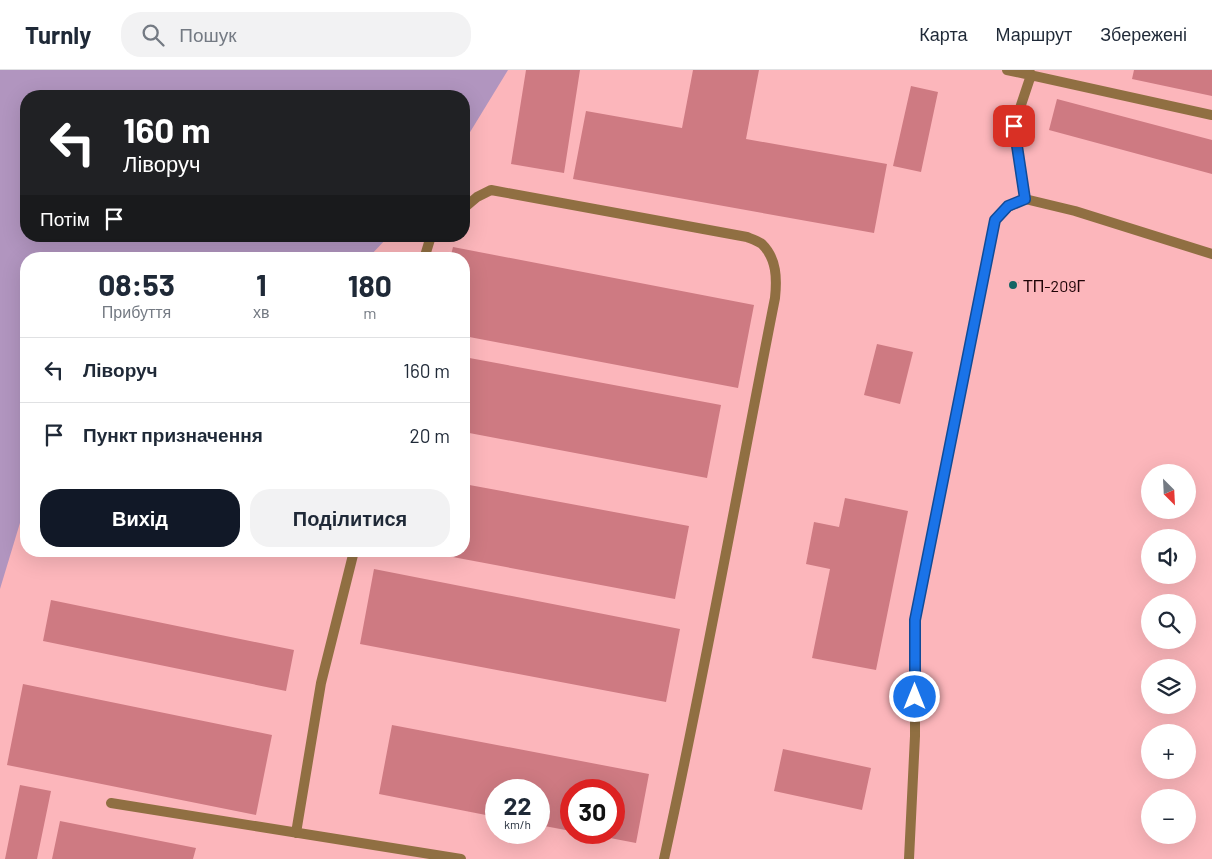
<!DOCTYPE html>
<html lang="uk">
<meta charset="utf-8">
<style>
body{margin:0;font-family:Barlow,sans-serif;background:#f2f2f3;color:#1f2937;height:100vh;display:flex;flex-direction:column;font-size:19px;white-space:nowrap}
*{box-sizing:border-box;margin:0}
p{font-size:16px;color:#747a83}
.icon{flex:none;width:28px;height:28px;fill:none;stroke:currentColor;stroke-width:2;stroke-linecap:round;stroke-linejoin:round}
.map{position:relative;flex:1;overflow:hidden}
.sheet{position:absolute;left:20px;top:182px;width:450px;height:305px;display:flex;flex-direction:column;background:#fff;border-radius:20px;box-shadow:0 5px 20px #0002}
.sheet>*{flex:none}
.guide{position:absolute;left:20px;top:20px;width:450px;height:152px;border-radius:20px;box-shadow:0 5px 20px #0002;background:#202124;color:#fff;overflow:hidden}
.needle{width:32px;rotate:156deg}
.buttons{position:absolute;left:1141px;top:394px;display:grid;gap:10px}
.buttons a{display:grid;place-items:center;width:55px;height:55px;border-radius:50%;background:#fff;box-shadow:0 5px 20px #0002;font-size:25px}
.speed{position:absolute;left:485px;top:709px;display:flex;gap:10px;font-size:25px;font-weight:700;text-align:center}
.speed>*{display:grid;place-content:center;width:65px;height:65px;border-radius:50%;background:#fff;box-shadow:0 5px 20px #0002;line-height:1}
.speed small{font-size:12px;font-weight:400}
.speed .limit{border:8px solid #d22;background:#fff;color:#111}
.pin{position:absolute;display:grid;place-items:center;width:42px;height:42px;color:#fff;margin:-21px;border-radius:10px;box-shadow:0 2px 8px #0006}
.me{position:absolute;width:55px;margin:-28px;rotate:0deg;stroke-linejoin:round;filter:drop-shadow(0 0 4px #0008)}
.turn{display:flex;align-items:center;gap:18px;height:105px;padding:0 20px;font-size:22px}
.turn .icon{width:65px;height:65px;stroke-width:2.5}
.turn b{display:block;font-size:35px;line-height:42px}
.then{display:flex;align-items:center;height:48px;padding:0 20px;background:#0003;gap:10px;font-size:19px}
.eta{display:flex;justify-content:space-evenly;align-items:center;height:85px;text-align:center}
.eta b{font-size:30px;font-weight:700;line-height:35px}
.button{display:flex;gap:10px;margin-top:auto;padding:10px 20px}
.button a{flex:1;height:58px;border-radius:20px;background:#111827;color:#fff;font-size:20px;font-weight:700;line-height:58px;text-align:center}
.button a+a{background:#f2f2f3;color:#1f2937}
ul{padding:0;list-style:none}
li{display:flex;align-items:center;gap:15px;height:65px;padding:0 20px;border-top:1px solid #e0e1e3}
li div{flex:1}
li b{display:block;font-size:19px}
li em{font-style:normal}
header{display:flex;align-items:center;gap:30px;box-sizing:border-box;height:70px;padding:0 25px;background:#fff;border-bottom:1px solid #e0e1e3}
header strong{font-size:24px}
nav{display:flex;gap:28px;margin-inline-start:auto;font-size:18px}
.search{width:350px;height:45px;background:#f2f2f3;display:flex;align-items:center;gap:12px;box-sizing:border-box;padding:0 18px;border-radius:20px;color:#747a83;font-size:19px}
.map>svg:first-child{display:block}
.green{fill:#b195bf}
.building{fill:#ce7a82}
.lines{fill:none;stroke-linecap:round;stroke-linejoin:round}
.lane{stroke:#906f42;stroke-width:10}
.street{stroke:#906f42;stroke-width:10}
.route-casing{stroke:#114b97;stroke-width:12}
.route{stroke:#1a73e8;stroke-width:9}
.poi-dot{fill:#156464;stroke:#fcb6bb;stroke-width:2}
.labels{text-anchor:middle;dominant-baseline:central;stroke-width:4;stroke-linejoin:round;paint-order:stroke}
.poi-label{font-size:16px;fill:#1e0306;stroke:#fcb6bb;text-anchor:start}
</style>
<header>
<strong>Turnly</strong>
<div class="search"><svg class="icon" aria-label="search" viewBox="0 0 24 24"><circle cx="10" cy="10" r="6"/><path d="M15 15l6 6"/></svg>Пошук</div>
<nav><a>Карта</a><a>Маршрут</a><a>Збережені</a></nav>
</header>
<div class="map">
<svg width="1212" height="789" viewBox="0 0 1212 789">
<rect width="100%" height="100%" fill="#fcb6bb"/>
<path class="green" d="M0,0H508L464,72V26H26V166H389L367,189H26V433L0,519Z"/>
<path class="building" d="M526,0H580L564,103L511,94Z
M693,0H759L746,69L887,94L874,163L573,109L586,41L682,58Z
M1134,0H1212V26L1132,9Z
M911,16L938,22L921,102L893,96Z
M1057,29L1212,70V104L1049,60Z
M453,177L754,235L738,318L464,266V189H450Z
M1009,210L1019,212L1017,219L1008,217Z
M877,274L913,282L900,334L864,325Z
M464,287L721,335L707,408L464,362Z
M464,414L689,456L675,529L426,482L464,481Z
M845,428L908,441L876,600L812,588L830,499L806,494L814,452L839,457Z
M374,499L680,559L666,632L360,574Z
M51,530L294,580L286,621L43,571Z
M23,614L272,665L256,745L7,695Z
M392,655L649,704L636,773L584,763L614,762V720H571V761L539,755V720H496V747L379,724Z
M783,679L871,698L862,740L774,721Z
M20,715L51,721L37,789H5Z
M60,751L196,778L193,789H52Z"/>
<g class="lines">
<path class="lane" d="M1007,0L1212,45
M1025,129L1014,56L1031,5L1029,0
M464,138L477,127L491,120L747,167C752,169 758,171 762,174C777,189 777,209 775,228C738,415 705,603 664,789
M424,189L431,166
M111,733L461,789
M296,763L321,613L354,481"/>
<path class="street" d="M909,789L915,666V550L995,150L1008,137L1025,129L1075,141L1212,184"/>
</g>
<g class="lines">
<g class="route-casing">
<path id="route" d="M915,627V550L995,150L1008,136L1025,129L1014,56"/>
</g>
<use href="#route" class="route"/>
</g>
<circle class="poi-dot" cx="1013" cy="215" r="5"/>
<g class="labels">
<g class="poi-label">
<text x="1023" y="215">ТП-209Г</text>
</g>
</g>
</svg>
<div class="buttons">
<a><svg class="needle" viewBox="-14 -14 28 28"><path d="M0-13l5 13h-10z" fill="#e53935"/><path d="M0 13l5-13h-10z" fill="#747a83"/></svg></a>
<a><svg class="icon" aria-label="sound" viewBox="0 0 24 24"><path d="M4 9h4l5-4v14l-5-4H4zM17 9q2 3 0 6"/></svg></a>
<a><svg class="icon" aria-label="search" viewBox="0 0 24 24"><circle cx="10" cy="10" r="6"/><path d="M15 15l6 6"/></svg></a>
<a><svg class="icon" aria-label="layers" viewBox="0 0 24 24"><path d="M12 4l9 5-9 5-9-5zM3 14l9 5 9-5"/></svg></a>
<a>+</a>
<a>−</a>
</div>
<div class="speed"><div>22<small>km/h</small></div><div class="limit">30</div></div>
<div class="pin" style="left:1014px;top:56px;background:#d93025"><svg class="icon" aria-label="arrive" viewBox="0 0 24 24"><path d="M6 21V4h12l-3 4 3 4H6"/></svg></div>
<svg class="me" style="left:915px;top:627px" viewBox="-20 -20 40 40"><circle r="17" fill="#1a73e8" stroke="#fff" stroke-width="3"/><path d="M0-11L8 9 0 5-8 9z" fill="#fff"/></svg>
<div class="guide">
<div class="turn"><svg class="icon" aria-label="left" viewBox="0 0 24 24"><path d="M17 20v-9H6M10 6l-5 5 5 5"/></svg><div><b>160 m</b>Ліворуч</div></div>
<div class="then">Потім<svg class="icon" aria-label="arrive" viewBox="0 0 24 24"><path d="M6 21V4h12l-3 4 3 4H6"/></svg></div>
</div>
<section class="sheet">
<div class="eta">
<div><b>08:53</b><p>Прибуття</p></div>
<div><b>1</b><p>хв</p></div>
<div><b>180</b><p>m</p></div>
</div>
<ul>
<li><svg class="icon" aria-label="left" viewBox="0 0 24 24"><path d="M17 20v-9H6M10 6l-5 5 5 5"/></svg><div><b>Ліворуч</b></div><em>160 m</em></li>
<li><svg class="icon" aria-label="arrive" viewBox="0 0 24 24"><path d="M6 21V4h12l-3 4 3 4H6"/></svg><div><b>Пункт призначення</b></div><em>20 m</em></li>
</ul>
<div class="button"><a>Вихід</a><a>Поділитися</a></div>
</section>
</div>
